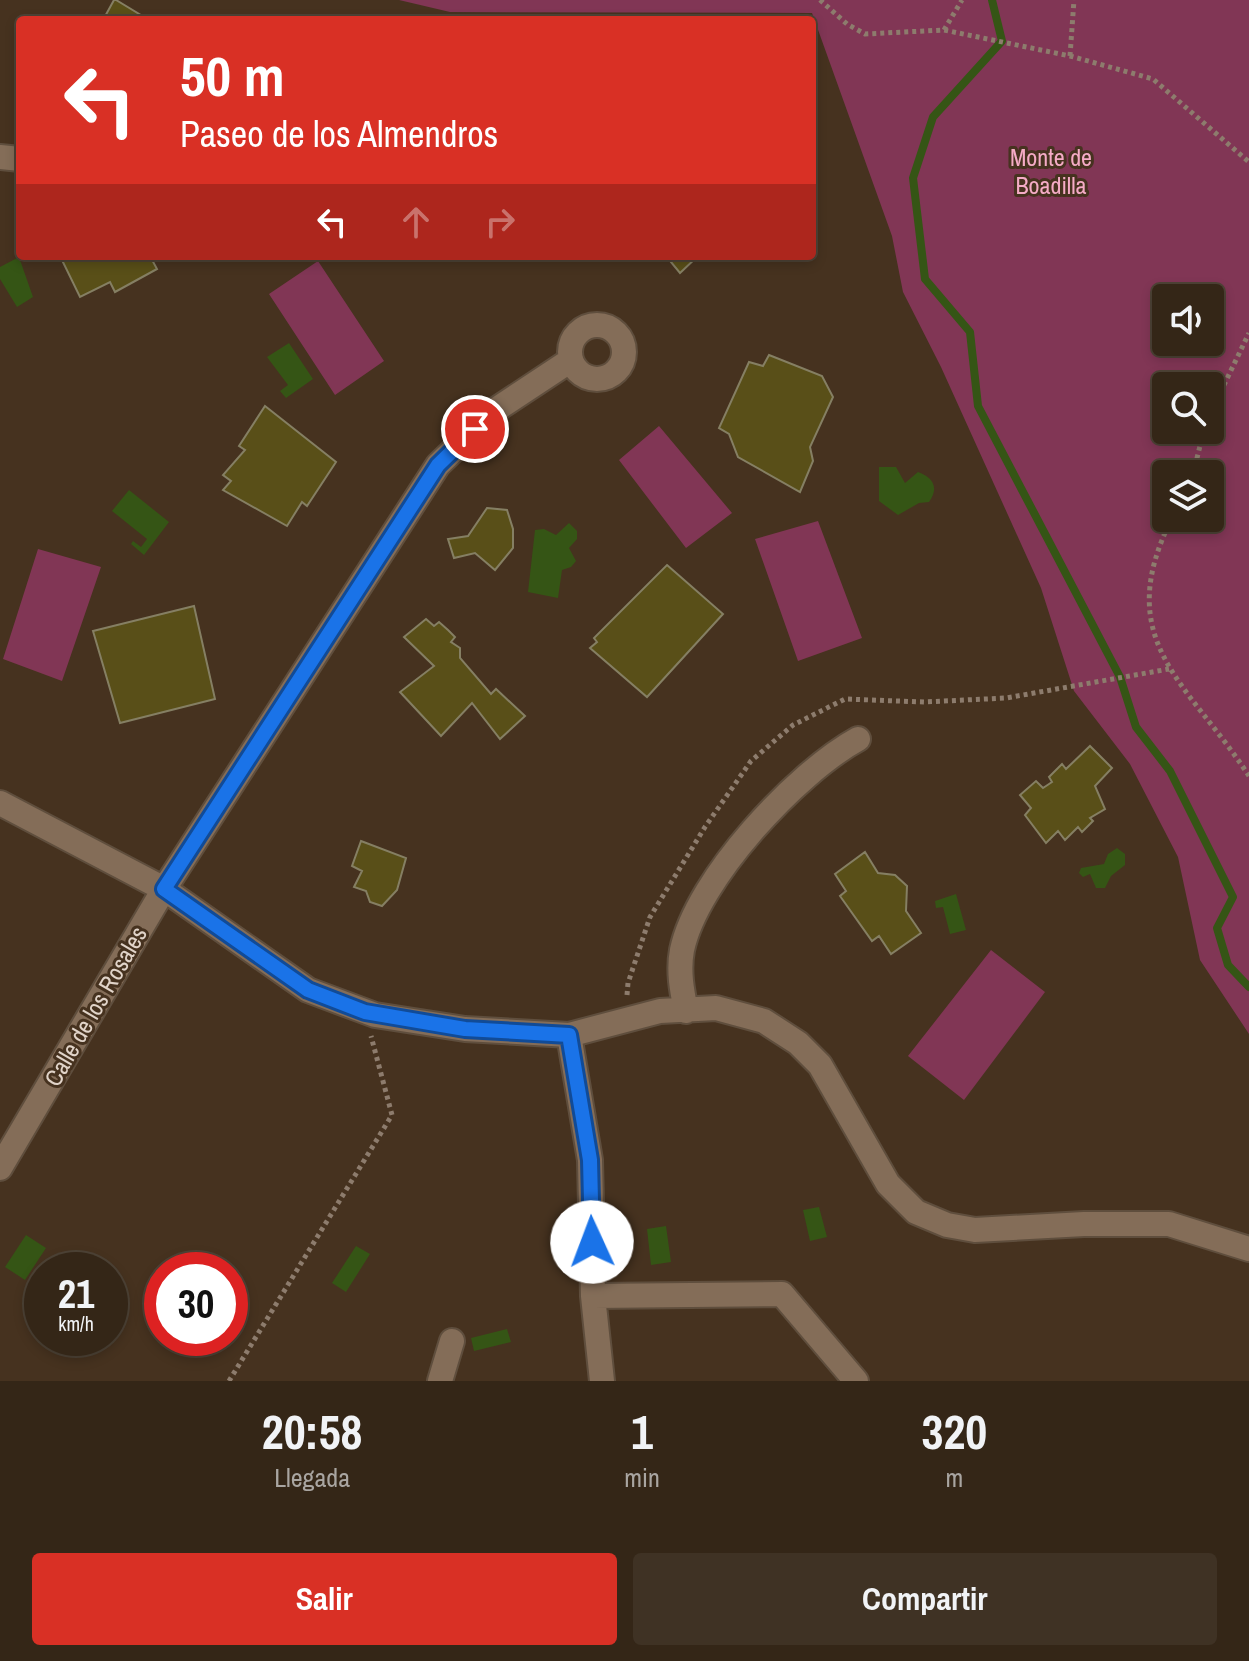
<!DOCTYPE html>
<html lang="es">
<style>
body{margin:0;font-family:"Archivo Narrow",sans-serif;background:#3f3224;color:#f1f3f6;height:100vh;display:flex;flex-direction:column;font-size:30px;white-space:nowrap}
*{box-sizing:border-box;margin:0}
p{font-size:26px;color:#a9a5a1}
.icon{flex:none;width:44px;height:44px;fill:none;stroke:currentColor;stroke-width:2;stroke-linecap:round;stroke-linejoin:round}
.map{position:relative;height:1381px;overflow:hidden}
.drawer{display:flex;flex-direction:column;background:#342617;flex:1}
.drawer>*{flex:none}
.guide{position:absolute;left:16px;top:16px;width:800px;height:244px;border-radius:8px;box-shadow:0 4px 12px #0003,0 0 0 2px #4e4336;background:#d93025;color:#fff;overflow:hidden}
.tools{position:absolute;left:1152px;top:284px;display:grid;gap:16px}
.tools a{display:grid;place-items:center;width:72px;height:72px;border-radius:8px;background:#342617;box-shadow:0 4px 12px #0003,0 0 0 2px #4e4336;font-size:40px}
.speed{position:absolute;left:24px;top:1252px;display:flex;gap:16px;font-size:40px;font-weight:700;text-align:center}
.speed>*{display:grid;place-content:center;width:104px;height:104px;border-radius:50%;background:#342617;box-shadow:0 4px 12px #0003,0 0 0 2px #4e4336;line-height:1}
.speed small{font-size:20px;font-weight:400}
.speed .limit{border:12px solid #d22;background:#fff;color:#111}
.pin{position:absolute;display:grid;place-items:center;width:68px;height:68px;color:#fff;margin:-34px;border:4px solid #fff;border-radius:50%;box-shadow:0 2px 8px #0007}
.me{position:absolute;width:88px;margin:-44px;rotate:358deg;stroke-linejoin:round;filter:drop-shadow(0 0 6px #0008)}
.turn{display:flex;align-items:center;gap:28px;height:168px;padding:0 32px;font-size:36px}
.turn .icon{width:104px;height:104px;stroke-width:2.5}
.turn b{display:block;font-size:56px;line-height:68px}
.lanes{display:flex;align-items:center;height:76px;padding:0 32px;background:#0003;justify-content:center;gap:40px;direction:ltr}
.lanes .off{opacity:.35}
.eta{display:flex;justify-content:space-evenly;align-items:center;height:136px;text-align:center}
.eta b{font-size:48px;font-weight:800;line-height:56px}
.primary-button{display:flex;gap:16px;margin-top:auto;padding:16px 32px}
.primary-button a{flex:1;height:92px;border-radius:8px;background:#d93025;color:#fff;font-size:32px;font-weight:800;line-height:92px;text-align:center}
.primary-button a+a{background:#3f3224;color:#f1f3f6}
.map>svg:first-child{display:block}
.green{fill:#813655;fill-rule:evenodd}
.water{fill:#355515}
.lines{fill:none;stroke-linecap:round;stroke-linejoin:round}
.stream{stroke:#355515;stroke-width:8}
.building{fill:#594f18;stroke:#857f63;stroke-width:2}
.minor-casing{stroke:#5f4e3d;stroke-width:28}
.path{stroke:#8d7c6d;stroke-width:5;stroke-dasharray:4 4;stroke-linecap:butt}
.minor{stroke:#846d58;stroke-width:24}
.route-casing{stroke:#114b97;stroke-width:20}
.route{stroke:#1a73e8;stroke-width:14}
.labels{text-anchor:middle;dominant-baseline:central;stroke-width:6;stroke-linejoin:round;paint-order:stroke}
.park-label{font-size:24px;fill:#f5abc6;stroke:#46321f}
.street-label{font-size:24px;fill:#e1d4c9;stroke:#46321f}
</style>
<div class="map">
<svg width="1249" height="1381" viewBox="0 0 1249 1381">
<rect width="100%" height="100%" fill="#46321f"/>
<path class="green" d="M399,0H1249V1034L1200,960L1178,857L1130,764L1074,691L1041,588L941,367L903,292L892,236L812,13L450,12ZM1210,298V342H1166V298ZM1210,386V430H1166V386ZM1210,474V518H1166V474Z
M318,261L384,361L335,395L269,294Z
M659,426L732,513L686,548L619,460Z
M818,521L862,638L798,661L755,539Z
M38,549L101,567L62,681L3,659Z
M991,950L1045,992L964,1100L908,1056Z"/>
<path class="water" d="M19,257L33,297L17,307L0,279V267Z
M289,343L313,379L286,398L280,391L288,385L267,357Z
M879,467H896L905,483L918,472C934,478 939,488 929,502L919,503L898,515L879,501Z
M129,490L169,522L144,555L131,544L133,541L141,547L147,539L112,511Z
M569,523L577,531V539L569,548L576,561L571,567L562,570L558,598L528,592L535,530L544,529L556,535Z
M1117,848L1125,854V865L1111,876L1105,888H1096L1090,874L1083,877L1079,873L1081,868L1104,864L1108,854Z
M956,894L966,930L950,934L943,907L936,908L935,901Z
M819,1207L827,1237L810,1241L803,1210Z
M666,1226L671,1262L651,1265L647,1229Z
M26,1235L46,1248L25,1280L5,1267Z
M356,1246L370,1254L346,1292L332,1283Z
M507,1329L511,1342L474,1351L471,1338Z"/>
<g class="lines">
<path class="stream" d="M992,0L1002,41L933,117L913,178L925,279L970,332L978,406L1120,677L1136,727L1170,771L1233,897L1217,928L1228,965L1249,987"/>
</g>
<path class="building" d="M114,0H116L149,20H103Z
M60,256H150L157,269L115,292L110,282L80,297Z
M666,256H698L680,273Z
M769,355L822,376L833,397L810,447L813,461L800,492L738,457L729,434L719,428L749,362L763,366Z
M265,406L336,462L307,506L302,502L287,526L223,490L231,481L223,475L245,450L239,446Z
M487,508L507,510L513,529V548L495,570L475,553L454,558L448,539L468,536Z
M667,565L723,614L647,697L590,648L597,642L594,638Z
M194,606L215,699L120,723L93,631Z
M426,619L434,626L439,622L448,630L455,637L451,642L460,648V658L491,694L496,689L525,716L500,739L472,703L441,736L400,692L434,666L404,637Z
M1090,746L1112,768L1095,786L1105,809L1090,818L1093,821L1082,832L1078,827L1065,840L1058,831L1046,843L1025,815L1031,808L1020,795L1036,781L1043,788L1052,782L1049,777L1062,764L1066,769Z
M361,841L406,858L397,890L382,906L370,902L366,891L354,887L362,871L352,866Z
M865,852L878,873L895,875L907,886L906,911L921,933L891,954L879,936L872,941L840,896L846,891L835,874Z"/>
<g class="lines">
<g class="minor-casing">
<path id="minor" d="M0,157L20,159
M570 352a27 27 0 1 1 54 0a27 27 0 1 1-54 0Z
M0,803L164,889L308,990L375,1015L465,1029L569,1035L660,1011L716,1008L764,1021L798,1043L820,1065L888,1184L916,1212L947,1225L975,1230L1084,1224H1169L1249,1249
M686,1011C682,991 678,971 682,950C697,879 796,773 858,739
M569,1035L590,1160L593,1296L602,1381
M0,1168L164,889L438,465L494,411L571,360
M593,1296L782,1294L856,1381
M440,1381L452,1341"/>
</g>
<path class="path" d="M820,0L847,24L865,34L944,30L1070,56L1153,79L1249,162
M944,30L962,0
M1070,56L1074,0
M1210,414L1249,333
M1193,474L1204,430
M1172,518C1110,641 1188,682 1249,776
M627,995L628,983L650,917L705,827L751,761L793,725L845,699L924,702L1006,698L1169,669
M229,1381L392,1115L371,1036"/>
<use href="#minor" class="minor"/>
</g>
<g class="lines">
<g class="route-casing">
<path id="route" d="M475,429L438,465L164,889L308,990L365,1012L465,1029L569,1035L590,1160L592,1242"/>
</g>
<use href="#route" class="route"/>
</g>
<g class="labels">
<g class="park-label">
<text x="1051" y="157">Monte de<tspan x="1051" dy="28">Boadilla</tspan></text>
</g>
<g class="street-label">
<text transform="translate(95 1006) rotate(-60)">Calle de los Rosales</text>
</g>
</g>
</svg>
<div class="tools">
<a><svg class="icon" aria-label="sound" viewBox="0 0 24 24"><path d="M4 9h4l5-4v14l-5-4H4zM17 9q2 3 0 6"/></svg></a>
<a><svg class="icon" aria-label="search" viewBox="0 0 24 24"><circle cx="10" cy="10" r="6"/><path d="M15 15l6 6"/></svg></a>
<a><svg class="icon" aria-label="layers" viewBox="0 0 24 24"><path d="M12 4l9 5-9 5-9-5zM3 14l9 5 9-5"/></svg></a>
</div>
<div class="speed"><div>21<small>km/h</small></div><div class="limit">30</div></div>
<div class="pin" style="left:475px;top:429px;background:#d93025"><svg class="icon" aria-label="arrive" viewBox="0 0 24 24"><path d="M6 21V4h12l-3 4 3 4H6"/></svg></div>
<svg class="me" style="left:592px;top:1242px" viewBox="-20 -20 40 40"><circle r="19" fill="#fff"/><path d="M0-13L10 11 0 6-10 11z" fill="#1a73e8"/></svg>
<div class="guide">
<div class="turn"><svg class="icon" aria-label="left" viewBox="0 0 24 24"><path d="M17 20v-9H6M10 6l-5 5 5 5"/></svg><div><b>50 m</b>Paseo de los Almendros</div></div>
<div class="lanes"><svg class="icon" aria-label="left" viewBox="0 0 24 24"><path d="M17 20v-9H6M10 6l-5 5 5 5"/></svg><svg class="icon off" aria-label="ahead" viewBox="0 0 24 24"><path d="M12 20V5M6 11l6-6 6 6"/></svg><svg class="icon off" aria-label="right" viewBox="0 0 24 24"><path d="M7 20v-9h11M14 6l5 5-5 5"/></svg></div>
</div>
</div>
<section class="drawer">
<div class="eta">
<div><b>20:58</b><p>Llegada</p></div>
<div><b>1</b><p>min</p></div>
<div><b>320</b><p>m</p></div>
</div>
<div class="primary-button"><a>Salir</a><a>Compartir</a></div>
</section>
